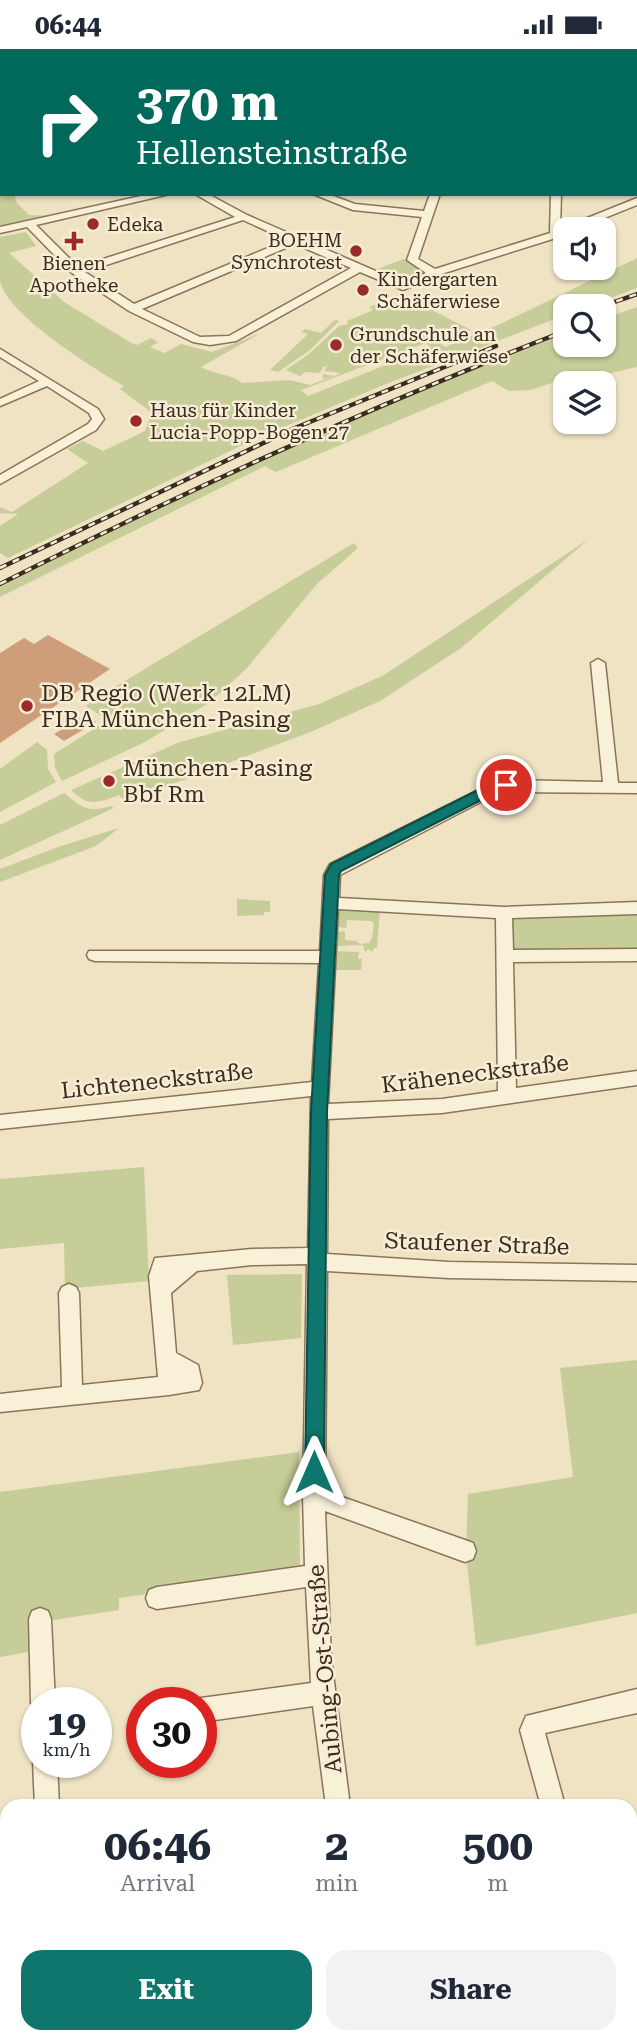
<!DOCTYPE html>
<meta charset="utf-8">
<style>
body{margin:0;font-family:"Roboto Serif",serif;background:#f2f2f3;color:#1f2937;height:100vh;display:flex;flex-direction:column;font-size:26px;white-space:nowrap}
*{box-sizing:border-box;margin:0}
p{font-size:23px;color:#747a83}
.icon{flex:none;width:38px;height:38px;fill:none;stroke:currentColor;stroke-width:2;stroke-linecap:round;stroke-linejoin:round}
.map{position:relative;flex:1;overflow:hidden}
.details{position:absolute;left:0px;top:1750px;width:637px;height:245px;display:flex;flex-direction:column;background:#fff;border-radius:21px 21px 0 0;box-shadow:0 2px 5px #0004}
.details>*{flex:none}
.banner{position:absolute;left:0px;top:0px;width:637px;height:147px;box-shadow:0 2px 5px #0004;background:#00695c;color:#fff;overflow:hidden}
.buttons{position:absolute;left:553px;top:168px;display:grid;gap:14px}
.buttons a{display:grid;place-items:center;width:63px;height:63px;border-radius:14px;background:#fff;box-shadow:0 2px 5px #0004;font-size:35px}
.speed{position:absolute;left:21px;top:1638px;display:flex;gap:14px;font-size:35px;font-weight:700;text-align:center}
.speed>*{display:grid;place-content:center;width:91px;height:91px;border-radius:50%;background:#fff;box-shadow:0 2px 5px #0004;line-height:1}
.speed small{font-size:18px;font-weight:400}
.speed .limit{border:10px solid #d22;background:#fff;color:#111}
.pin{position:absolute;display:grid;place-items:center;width:60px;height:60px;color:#fff;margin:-30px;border:4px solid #fff;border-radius:50%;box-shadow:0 2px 7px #0007}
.me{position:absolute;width:77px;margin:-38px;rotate:0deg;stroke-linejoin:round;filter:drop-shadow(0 0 5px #0008)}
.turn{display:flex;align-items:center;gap:24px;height:147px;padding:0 21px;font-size:32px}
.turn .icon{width:91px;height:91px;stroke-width:2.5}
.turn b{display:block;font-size:49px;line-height:60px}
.eta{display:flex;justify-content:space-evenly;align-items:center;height:119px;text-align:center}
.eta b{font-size:42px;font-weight:700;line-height:49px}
.primary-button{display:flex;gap:14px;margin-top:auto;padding:14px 21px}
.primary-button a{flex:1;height:80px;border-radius:21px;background:#0f766e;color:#fff;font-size:28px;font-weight:700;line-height:80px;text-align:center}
.primary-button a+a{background:#f2f2f3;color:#1f2937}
.status{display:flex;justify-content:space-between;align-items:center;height:49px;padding:0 35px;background:#fff;direction:ltr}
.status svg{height:19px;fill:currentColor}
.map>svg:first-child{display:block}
.green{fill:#c6cd98;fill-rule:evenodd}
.building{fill:#cd9e79}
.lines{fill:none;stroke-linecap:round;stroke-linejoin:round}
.minor-casing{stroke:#8a745a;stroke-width:3}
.minor{fill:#f9f0d8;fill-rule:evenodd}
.rail-casing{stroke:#3a2c1e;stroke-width:4.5}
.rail{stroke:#f6edd4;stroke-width:2.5;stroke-dasharray:7;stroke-linecap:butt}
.route{fill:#0f766e;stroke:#0a4d48;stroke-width:2}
.poi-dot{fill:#9a2b29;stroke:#f6edd4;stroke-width:2.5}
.labels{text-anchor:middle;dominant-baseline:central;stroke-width:5;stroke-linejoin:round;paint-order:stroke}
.far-poi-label{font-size:19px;fill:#3a2c1e;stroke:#f6edd4;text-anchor:start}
.poi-label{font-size:23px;fill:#3a2c1e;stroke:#f6edd4;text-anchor:start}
.street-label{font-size:23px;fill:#3a2c1e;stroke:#f6edd4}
</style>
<div class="status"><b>06:44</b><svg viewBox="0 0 49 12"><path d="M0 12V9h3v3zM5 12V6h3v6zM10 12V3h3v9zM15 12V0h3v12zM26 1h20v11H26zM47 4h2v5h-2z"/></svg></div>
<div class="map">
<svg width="637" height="1995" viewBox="0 0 637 1995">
<rect width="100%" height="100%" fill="#efe3c4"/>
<path class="green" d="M0,104L2,145H14L17,154L29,166L56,167L0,177Z
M26,183L36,197L9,204L64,253L133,295L137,296L151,289L158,293L150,298L164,304L181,295L212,303L261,284L201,318C213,325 231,325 242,334L290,331L310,336L334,327L323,330V325L334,327L341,324L324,322L327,317L338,314L323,318L320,324L305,323L300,327L286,321L309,305L339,277L348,275L347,272L373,261L369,258L400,245L471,281L440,294L445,298L498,276L637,209V239L589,257H565V266L381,337L253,391L8,509L0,504V477L18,465L0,464V458L12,463L88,414L67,400L83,392L103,402L145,382L152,364L120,340L124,337C93,319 7,266 0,232C0,218 0,201 0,188ZM426,294L431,298L308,347L301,341Z
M403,210H408L423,224L407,232L373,222Z
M637,258V318L594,328H569L531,341L509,342L492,332L276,423L265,417L0,548V538C184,444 371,356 565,284V296H604V270Z
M336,270L339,272L310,301L278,323L270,321L308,285L301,283L305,280L321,284Z
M589,490L461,599L380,652L313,682L125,753L119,746C99,754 87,758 71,741L180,693L319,655L384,626Z
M354,494L358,499L317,535L246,620L210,653L145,693L62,732L55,719L54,705L105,673V669L86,657L90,653Z
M37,693L47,701L48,720L56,733L0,763V720Z
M64,744C83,759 87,764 111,757L114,759L0,811V776Z
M119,779L96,797L0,833V820L61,797Z
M237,850L270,852V863H264V866L237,867Z
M344,859L380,861L377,899H373V903L368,900L365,903L363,896L336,897L337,883L345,882V891L356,892L360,895L369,894L372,889L374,874L371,872L347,871L346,879L338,878L339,863Z
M637,861V901L507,903V866Z
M337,902L359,903L358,910H362L361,921H336Z
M144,1118L149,1232L65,1240L64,1194L0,1200V1130Z
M302,1225L301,1289L233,1296L227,1226Z
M637,1311V1564L476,1597L466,1506L468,1445L573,1428L560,1319Z
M299,1403L300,1524L119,1549V1561L34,1574V1602L0,1608V1443Z"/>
<path class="building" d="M48,586L110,620L0,694V604L24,589L34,595Z
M86,666L96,673L64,692L54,685Z"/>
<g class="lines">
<g class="minor-casing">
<path id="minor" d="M60,0H68L69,2H61Z
M144,0H152L153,2H145Z
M342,0H350V2H342Z
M510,0H518V2H510Z
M604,0H612V2H604Z
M632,0H637V4L631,2Z
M0,29H2V35H0Z
M0,60L2,61V67L0,66Z
M2,121V127L0,128V122Z
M150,145H170L36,176L78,218L235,168L195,145H208L247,166L403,234L426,224L407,211L422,168L353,161L313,145H328L355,155L424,162L430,145H440L418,210L435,220L550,184L551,145H561L560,180L637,149V156L577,180H565V185L559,188L438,226L403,241L360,223L236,292L210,296L193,293L129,262L72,224L27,178L0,184V178ZM243,171L287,191L134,255L85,223ZM295,195L351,219L229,287L200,288L142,260Z
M0,300L98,360L104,370L96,381L0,435V426L88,375L92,370L89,364L47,337L0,357V350L39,332L0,308Z
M598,610L605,614L618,734H637V744L500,743L340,826L339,849L504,858L637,853V865L512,869L513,901L637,900V912L513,913L516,1039L637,1022V1036L442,1064L328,1070L327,1205L449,1213L637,1216V1232L449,1229L327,1222L325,1442L465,1491L473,1494L476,1502L473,1510L465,1513L325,1462L331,1609L350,1757H326L313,1657L201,1673V1654H192L201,1649L311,1634L306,1538L157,1560L149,1557L146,1549L149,1541L157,1538L305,1517L303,1448L307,1215L252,1216L197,1222L171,1244L176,1304L198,1316L202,1334L199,1341L169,1346L0,1363V1345L62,1338L59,1244L62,1238L69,1235L76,1238L79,1244L82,1336L158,1328L149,1227L155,1209L252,1200L308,1199L311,1047L0,1080V1066L312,1033L319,914L95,912L89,910L87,906L89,902H320L324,826L330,815L490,735L506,731L603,733L591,614ZM338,860L496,869L498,1042L442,1050L328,1055Z
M40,1559L48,1562L51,1570L55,1654H37V1663L31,1654L29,1570L32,1562Z
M637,1640V1664L545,1684L565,1757H541L520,1681L526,1667Z
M37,1704V1713H57L59,1757H35L33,1713Z
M637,1805V1829L630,1831V1807Z
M630,1987L632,1995H606L604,1988Z
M357,1988H383L384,1995H358Z"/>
</g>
<use href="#minor" class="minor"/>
<g class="rail-casing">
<path id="rail" d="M603,257L637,245
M0,519L295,379L496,297
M0,535C185,442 372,357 565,282"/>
</g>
<use href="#rail" class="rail"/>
</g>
<path class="route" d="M506,731L512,736L510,739L499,742L341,822L339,826L327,1063L324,1423L321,1429L314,1432L308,1429L305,1423L311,1063L325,826L331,815L490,735Z"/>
<g class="poi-dot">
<circle cx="93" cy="175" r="7"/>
<path d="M70.5 181.5h7v7h7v7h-7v7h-7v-7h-7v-7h7z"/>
<circle cx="356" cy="202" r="7"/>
<circle cx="363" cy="241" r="7"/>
<circle cx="336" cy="296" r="7"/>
<circle cx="136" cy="372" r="7"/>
<circle cx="27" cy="657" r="7"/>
<circle cx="109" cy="732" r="7"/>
</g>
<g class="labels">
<g class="far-poi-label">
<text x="107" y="175">Edeka</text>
<text x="342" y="191" text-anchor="end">BOEHM<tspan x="342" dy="22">Synchrotest</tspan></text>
<text x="74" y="214" text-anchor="middle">Bienen<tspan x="74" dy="22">Apotheke</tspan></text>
<text x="377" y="230">Kindergarten<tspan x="377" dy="22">Schäferwiese</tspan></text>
<text x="350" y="285">Grundschule an<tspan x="350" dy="22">der Schäferwiese</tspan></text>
<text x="150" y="361">Haus für Kinder<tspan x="150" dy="22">Lucia-Popp-Bogen 27</tspan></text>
</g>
<g class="poi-label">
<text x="41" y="644">DB Regio (Werk 12LM)<tspan x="41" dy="26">FIBA München-Pasing</tspan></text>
<text x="123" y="719">München-Pasing<tspan x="123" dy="26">Bbf Rm</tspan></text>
</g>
<g class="street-label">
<text transform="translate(475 1025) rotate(-7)">Kräheneckstraße</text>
<text transform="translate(157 1032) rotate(-6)">Lichteneckstraße</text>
<text transform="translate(477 1195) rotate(2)">Staufener Straße</text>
<text transform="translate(325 1620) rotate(-95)">Aubing-Ost-Straße</text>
</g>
</g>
</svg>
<div class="buttons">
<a><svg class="icon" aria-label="sound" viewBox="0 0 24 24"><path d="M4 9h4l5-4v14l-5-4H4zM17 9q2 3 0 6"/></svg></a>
<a><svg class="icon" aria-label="search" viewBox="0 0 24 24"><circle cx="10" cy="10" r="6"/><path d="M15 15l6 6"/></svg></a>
<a><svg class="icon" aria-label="layers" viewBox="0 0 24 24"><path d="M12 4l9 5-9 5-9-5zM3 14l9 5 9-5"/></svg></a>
</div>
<div class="speed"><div>19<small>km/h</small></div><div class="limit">30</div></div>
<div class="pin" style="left:506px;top:736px;background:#d93025"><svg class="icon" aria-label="arrive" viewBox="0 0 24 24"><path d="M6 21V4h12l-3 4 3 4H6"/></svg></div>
<svg class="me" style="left:314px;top:1423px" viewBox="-20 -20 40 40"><path d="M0-17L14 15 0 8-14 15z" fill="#0f766e" stroke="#fff" stroke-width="4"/></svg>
<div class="banner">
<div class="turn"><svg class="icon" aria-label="right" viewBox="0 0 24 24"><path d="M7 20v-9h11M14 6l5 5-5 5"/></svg><div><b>370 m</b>Hellensteinstraße</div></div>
</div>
<section class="details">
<div class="eta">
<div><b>06:46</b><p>Arrival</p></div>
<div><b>2</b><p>min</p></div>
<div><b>500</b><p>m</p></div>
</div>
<div class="primary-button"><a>Exit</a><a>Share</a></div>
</section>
</div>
